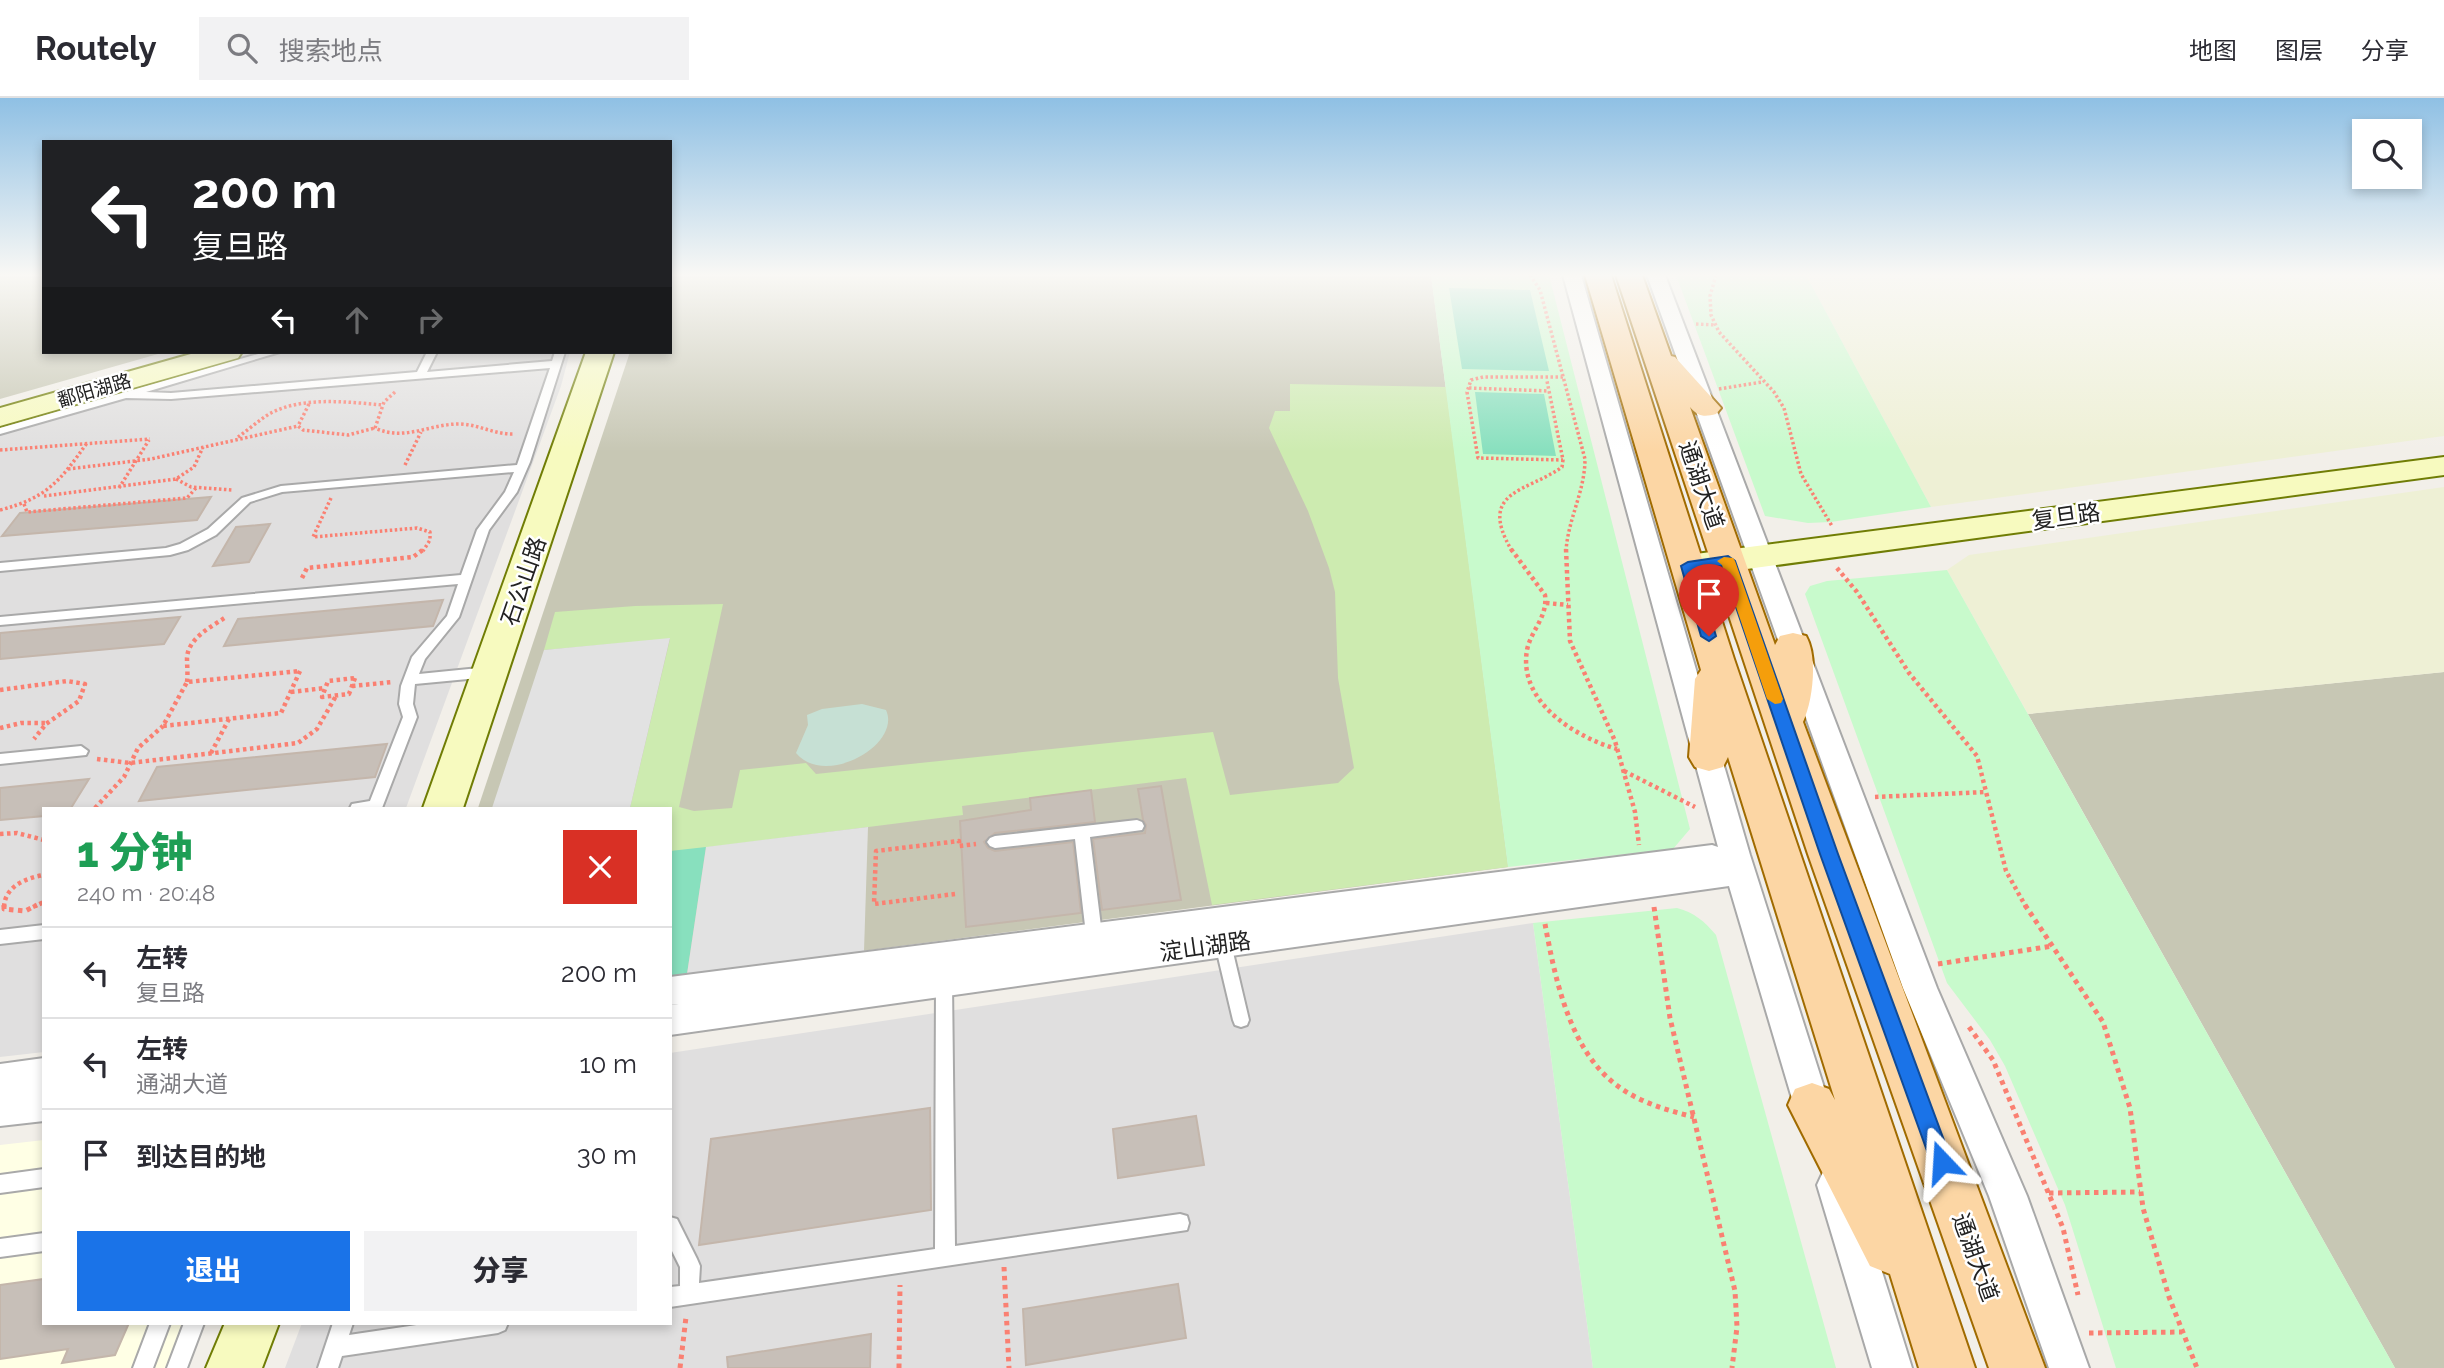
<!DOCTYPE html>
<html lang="zh">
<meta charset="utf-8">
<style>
body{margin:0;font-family:Raleway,"Noto Sans SC",sans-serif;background:#f2f2f3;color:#2b2b33;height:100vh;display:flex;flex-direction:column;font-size:26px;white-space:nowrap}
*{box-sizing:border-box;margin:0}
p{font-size:23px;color:#7c7c81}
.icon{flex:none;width:38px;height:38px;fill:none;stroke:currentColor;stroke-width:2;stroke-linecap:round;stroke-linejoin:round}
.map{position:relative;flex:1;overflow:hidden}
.side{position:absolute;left:42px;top:709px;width:630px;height:518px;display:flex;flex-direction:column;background:#fff;border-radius:0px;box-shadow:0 4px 10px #0003}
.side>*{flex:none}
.guide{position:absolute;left:42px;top:42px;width:630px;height:214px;border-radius:0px;box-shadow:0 4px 10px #0003;background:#202124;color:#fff;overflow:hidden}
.fabs{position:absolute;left:2352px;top:21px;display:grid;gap:14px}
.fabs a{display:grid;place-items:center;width:70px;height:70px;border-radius:0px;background:#fff;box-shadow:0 4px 10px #0003;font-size:35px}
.pin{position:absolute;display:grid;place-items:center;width:60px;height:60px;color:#fff;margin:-72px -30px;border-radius:50% 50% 50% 0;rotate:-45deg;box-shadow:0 0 7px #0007}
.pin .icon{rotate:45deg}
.me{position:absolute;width:77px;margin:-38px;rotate:340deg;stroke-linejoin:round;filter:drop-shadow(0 0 5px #0008)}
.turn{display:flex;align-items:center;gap:24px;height:147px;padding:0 35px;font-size:32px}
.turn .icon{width:91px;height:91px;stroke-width:2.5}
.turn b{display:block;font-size:49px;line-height:60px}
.lanes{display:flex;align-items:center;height:66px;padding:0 35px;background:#0003;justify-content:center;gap:35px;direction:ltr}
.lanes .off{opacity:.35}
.round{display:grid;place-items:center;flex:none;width:74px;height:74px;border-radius:0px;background:#f2f2f3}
.overview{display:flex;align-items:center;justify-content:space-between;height:119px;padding:0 35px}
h1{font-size:42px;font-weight:800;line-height:52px;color:#1e9e55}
.cta{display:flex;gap:14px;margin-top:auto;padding:14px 35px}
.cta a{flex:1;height:80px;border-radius:0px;background:#1a73e8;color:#fff;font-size:28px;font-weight:800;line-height:80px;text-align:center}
.cta a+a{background:#f2f2f3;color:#2b2b33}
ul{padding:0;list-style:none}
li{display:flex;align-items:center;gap:21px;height:91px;padding:0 35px;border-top:2px solid #e1e1e2}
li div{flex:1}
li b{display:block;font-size:26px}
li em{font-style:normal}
header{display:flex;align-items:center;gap:42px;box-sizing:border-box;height:98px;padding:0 35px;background:#fff;border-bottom:2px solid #e1e1e2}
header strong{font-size:33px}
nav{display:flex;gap:38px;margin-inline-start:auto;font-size:24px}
.search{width:490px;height:63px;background:#f2f2f3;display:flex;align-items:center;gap:18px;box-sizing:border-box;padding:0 24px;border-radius:0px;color:#7c7c81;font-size:26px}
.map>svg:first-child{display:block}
.residential{fill:#e0dfdf}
.education{fill:#ffffe5}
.construction{fill:#c7c7b4}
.farmland{fill:#eef0d5}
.grass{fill:#cdebb0}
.wetland{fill:#c6e0d4}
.park{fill:#c8facc}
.pitch{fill:#88e0be}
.parking{fill:#e2e2e2}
.building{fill:#c7bfb8;stroke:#c4b6ab;stroke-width:2}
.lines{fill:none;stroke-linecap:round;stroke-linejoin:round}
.lane-casing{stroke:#a9a9a9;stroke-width:4}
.street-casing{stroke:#a9a9a9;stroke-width:4}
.secondary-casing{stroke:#707d05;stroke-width:4}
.primary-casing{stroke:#a06b00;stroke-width:4}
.path-far2{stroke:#fa8072;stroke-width:3.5;stroke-dasharray:2.5 2.5;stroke-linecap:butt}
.path-far1{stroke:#fa8072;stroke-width:4.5;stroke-dasharray:3.5 3.5;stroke-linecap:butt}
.path{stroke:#fa8072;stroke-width:5;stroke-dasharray:4.5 4.5;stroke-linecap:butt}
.lane{fill:#fff;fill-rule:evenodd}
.street{fill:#fff;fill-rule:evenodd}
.secondary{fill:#f7fabf;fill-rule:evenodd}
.primary{fill:#fcd6a4;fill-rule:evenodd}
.route{fill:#1a73e8;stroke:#114b97;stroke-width:2}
.slow{fill:#f59e0b}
.labels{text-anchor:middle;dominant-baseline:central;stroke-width:5;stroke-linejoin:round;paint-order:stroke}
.far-street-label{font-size:19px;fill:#222;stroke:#fff}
.street-label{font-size:23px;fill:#222;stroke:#fff}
</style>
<header>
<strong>Routely</strong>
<div class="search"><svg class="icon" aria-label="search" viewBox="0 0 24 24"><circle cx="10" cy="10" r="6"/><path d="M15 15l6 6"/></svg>搜索地点</div>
<nav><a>地图</a><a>图层</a><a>分享</a></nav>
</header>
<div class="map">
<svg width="2444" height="1270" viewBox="0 0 2444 1270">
<rect width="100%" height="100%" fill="#f2efe9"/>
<path class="residential" d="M268,254H570L561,288L406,710H44V954L0,959V330Z
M1533,825L1593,1270H285L302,1225H670V955Z"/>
<path class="education" d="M44,1042V1225H188L170,1270H0V1047Z"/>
<path class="construction" d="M0,177H44V254H165L0,301Z
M670,177H1431L1508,769L670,878V710H478L630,254H670Z
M2444,574V1270H2395L2028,616Z"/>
<path class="farmland" d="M1806,177H2444V338L1931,409Z
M2444,389V574L2028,616L1947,472L1969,457Z"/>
<path class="grass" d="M1290,286L1446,289L1508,769L1212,807L1186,680L962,708L963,717L670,754V710H630L670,541L544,552L555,514L635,508L723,506L679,709L694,713L732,710L740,672L806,665L816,676L1213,634L1230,697L1338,685L1354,670L1338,580L1335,494L1329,470L1308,413L1269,330L1275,313H1290Z"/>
<path class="wetland" d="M862,606L886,612C902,647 825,690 796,655L808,627L807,617L822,611Z"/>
<path class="park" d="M1431,177H1549L1690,731L1673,751L1508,769Z
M1676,177H1806L1931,409L1831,424L1808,425L1765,418Z
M1947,472L2395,1270H2116L2065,1107L2005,968L1990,942L1947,885L1805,496L1810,488L1827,483Z
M1677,810C1695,815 1704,823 1716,837L1836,1270H1593L1533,825Z"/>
<path class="pitch" d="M1449,190L1530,192L1549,273L1462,271Z
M1475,294L1544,296L1556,358L1483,356Z
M706,749L687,876L670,878V753Z"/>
<path class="parking" d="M670,540L630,710H492L544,552Z
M868,729L864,853L687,876L706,749Z"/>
<path class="building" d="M211,399L197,422L2,438L20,415Z
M270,426L249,464L213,468L236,429Z
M443,502L433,528L224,548L238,521Z
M180,519L164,546L0,561V535Z
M387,646L375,679L139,703L157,669Z
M89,681L71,710H44V718L0,722V690Z
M1161,688L1181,802L1102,812L1093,741L1145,735L1146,727L1143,722L1138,691Z
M1091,692L1095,724L995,735L984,744L988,750L995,753L1073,744L1081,815L966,829L960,723L1031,712L1030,700Z
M930,1010L931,1112L699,1147L711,1041Z
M1196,1018L1204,1067L1118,1080L1113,1031Z
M44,1181V1225H129L115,1257L62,1265L68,1251L0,1261V1187Z
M1178,1186L1186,1240L1026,1267L1023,1211Z
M871,1236L870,1270H728L727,1259Z"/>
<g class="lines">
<g class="lane-casing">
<path id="lane" d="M265,254H280L146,294L171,295L417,274L427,254H437L427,274L552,263L555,254H565L530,364L517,394L489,432L459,519L425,561L419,576L489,569L496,574L489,579L415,586L413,606L417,619L382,710H350L352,706L370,703L403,619L399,606L401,588L412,559L447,518L458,486L0,527V519L461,477L477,432L505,394L514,374L282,394L250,404L216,437L188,452L170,457L0,473V465L166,450L180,446L208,431L242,400L281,388L517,367L550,270L171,301L126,300L0,336V330Z
M81,648L88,653L86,657L0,666V656Z
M1137,722L1142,724L1144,728L1142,732L1090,739L1103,845L1101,850L1095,852L1089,850L1087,845L1075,741L995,750L990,748L987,744L990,740L995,738Z
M44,827V841L0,846V832Z
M1223,839L1229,841L1231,846L1249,922L1247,927L1241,929L1235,927L1233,922L1215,846L1217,841Z
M944,877L950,879L952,884L955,1148L1180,1116L1187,1118L1189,1125L1187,1132L670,1209V1189L680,1188V1169L670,1149V1119L677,1121L697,1161L700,1168L699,1185L935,1151L936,884L938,879Z
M44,1071V1089L0,1095V1077Z
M44,1135V1153L0,1159V1141Z
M150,1225H170L153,1270H133Z
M184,1225H204L187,1270H167Z
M333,1225H353L349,1237L430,1225H508L505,1232L498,1235L342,1258L338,1270H318Z"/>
</g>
<g class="street-casing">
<path id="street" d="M1563,177H1581L1750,757L1835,1024L1830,1036L1817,1040L1804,1036L1799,1024L1729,788L670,937V907L704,903L670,907V879L1712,747L1718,749Z
M1647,177H1665L1937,890L2027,1098L2089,1270H2049L1989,1098L1903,890Z
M44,960V1023L0,1028V966Z
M1836,1069L1849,1074L1855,1087L1912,1270H1872L1817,1087L1823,1074Z"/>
</g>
<g class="secondary-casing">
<path id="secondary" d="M198,254H242L238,260L0,328V310Z
M586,254H614L463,710H423Z
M2444,359V377L1688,479L1676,476L1671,468L1676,460L1688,457Z
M225,1225H279L262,1270H206Z"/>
</g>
<g class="primary-casing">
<path id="primary" d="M1585,177H1611L1734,561L1975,1270H1919L1890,1176L1870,1168L1788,1007L1795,991L1812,985L1829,991L1835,1002L1728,659L1723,669L1709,673L1695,669L1689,659L1695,581L1701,572Z
M1616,177H1642L1671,258L1675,259L1721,310L1716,316C1705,319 1698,319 1690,309L1775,547L1780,538L1793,535L1806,538C1818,559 1813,603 1803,624L2045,1270H1989L1808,756Z"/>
</g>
<path class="path-far2" d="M1530,177L1540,192L1585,361C1585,393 1568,421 1566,453
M1716,177L1710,198L1711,217L1719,234L1774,294L1784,310L1801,376L1832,428
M1696,226L1716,227
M1563,279H1483L1471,282L1467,294L1478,360L1563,362
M1469,290L1549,293
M1719,291L1762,284
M395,294L384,304L375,330C405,344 431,325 461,326C480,327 496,337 515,336
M309,306L298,328L303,332L348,337L375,330
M238,339C248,332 258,323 269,316C302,298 347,304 383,307
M0,352L150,341
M405,367L421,334
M68,371L151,361L298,328
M176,381L191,389L232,392
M119,390L149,342
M44,398L176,381L194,369L203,349
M331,400L313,439L417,430L430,434V442L423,453
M24,406L27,414L187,400L196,390
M0,412C47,400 60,383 87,345
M1512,453C1476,392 1528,394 1562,369L1563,362L1547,283"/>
<path class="path-far1" d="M1511,451L1545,497C1548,519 1531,532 1527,552C1518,604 1575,639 1617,651
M1566,451L1570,543L1615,643L1635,714L1639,747
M1837,470L1857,494L1909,575L1977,658L2006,773L2026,809
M302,480L307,470L413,459L424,451
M1546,505L1568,507
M300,573L281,615L163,628L187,584Z
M355,580L349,596L322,599L328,583Z
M187,584C188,576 187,568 187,560C188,540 211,529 226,519
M352,588L393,584
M0,592L67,583L85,586L79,603L46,626L34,641
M291,594L325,590
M0,630L21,625H46
M211,655L229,621
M97,661L130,665L298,645L317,631L336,598
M1624,673L1695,709
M1875,699L1986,694
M95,710L124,679L138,650L163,628
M0,736L17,735L44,742
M955,796L874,806L876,753L959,743V748L976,746
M4,809C5,788 26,780 44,777
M33,809L44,804"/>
<path class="path" d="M4,807V811L25,813L37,807
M2025,807L2103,924L2130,1010L2143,1110L2169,1199L2197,1270
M1654,809L1670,920L1735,1193L1737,1229L1732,1270
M1545,826C1555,880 1569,950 1615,986C1638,1004 1666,1012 1694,1019
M1938,866L2052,848
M1969,929L1993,962L2063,1130L2078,1197
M2049,1095L2140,1094
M1004,1169L1009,1270
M2089,1235L2182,1234
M680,1270L686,1219
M899,1270L900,1187"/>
<use href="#lane" class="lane"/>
<use href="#street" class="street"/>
<use href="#secondary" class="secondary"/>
<use href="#primary" class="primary"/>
</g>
<linearGradient id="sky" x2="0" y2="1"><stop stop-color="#8fc0e4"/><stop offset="0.5" stop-color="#f9f8f5"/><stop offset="1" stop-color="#f9f8f5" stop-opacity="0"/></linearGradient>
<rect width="2444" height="354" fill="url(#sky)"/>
<path class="route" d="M1728,458L1735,463L1838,756L1952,1064L1949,1071L1942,1074L1934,1071L1931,1064L1820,756L1722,468L1696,471L1716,538L1709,543L1701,538L1681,468L1688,464Z"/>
<path class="slow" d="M1724,459L1733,460L1735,463L1783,601L1781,605L1775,606L1767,601L1722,467L1717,463Z"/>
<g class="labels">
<g class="far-street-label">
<text transform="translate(94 292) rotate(-16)">鄱阳湖路</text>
</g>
<g class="street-label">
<text transform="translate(1702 387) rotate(71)">通湖大道</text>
<text transform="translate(2066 418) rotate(-8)">复旦路</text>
<text transform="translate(523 483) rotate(-71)">石公山路</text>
<text transform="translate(1205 848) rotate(-8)">淀山湖路</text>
<text transform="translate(1976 1159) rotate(70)">通湖大道</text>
</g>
</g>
</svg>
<div class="fabs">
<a><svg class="icon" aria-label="search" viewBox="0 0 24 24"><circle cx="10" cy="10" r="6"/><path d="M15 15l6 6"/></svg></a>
</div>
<div class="pin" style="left:1709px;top:538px;background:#d93025"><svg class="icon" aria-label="arrive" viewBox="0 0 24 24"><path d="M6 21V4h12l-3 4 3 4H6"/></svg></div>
<svg class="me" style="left:1942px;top:1064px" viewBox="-20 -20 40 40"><path d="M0-17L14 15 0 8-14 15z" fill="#1a73e8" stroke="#fff" stroke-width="4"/></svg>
<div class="guide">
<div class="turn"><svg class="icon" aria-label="left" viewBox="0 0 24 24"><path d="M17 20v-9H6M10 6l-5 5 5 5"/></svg><div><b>200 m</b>复旦路</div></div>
<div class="lanes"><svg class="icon" aria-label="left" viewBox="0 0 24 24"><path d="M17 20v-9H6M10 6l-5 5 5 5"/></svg><svg class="icon off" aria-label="ahead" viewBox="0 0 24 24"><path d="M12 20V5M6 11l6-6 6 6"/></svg><svg class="icon off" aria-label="right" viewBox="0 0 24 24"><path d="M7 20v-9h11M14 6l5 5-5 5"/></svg></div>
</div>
<section class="side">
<div class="overview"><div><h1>1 分钟</h1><p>240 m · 20:48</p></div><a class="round" style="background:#d93025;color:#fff"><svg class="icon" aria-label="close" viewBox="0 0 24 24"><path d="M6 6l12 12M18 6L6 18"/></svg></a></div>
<ul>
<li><svg class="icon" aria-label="left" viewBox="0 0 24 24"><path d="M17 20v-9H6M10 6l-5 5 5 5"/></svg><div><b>左转</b><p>复旦路</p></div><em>200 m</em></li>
<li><svg class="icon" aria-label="left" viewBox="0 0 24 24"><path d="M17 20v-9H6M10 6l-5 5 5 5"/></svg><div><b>左转</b><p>通湖大道</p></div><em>10 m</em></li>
<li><svg class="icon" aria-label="arrive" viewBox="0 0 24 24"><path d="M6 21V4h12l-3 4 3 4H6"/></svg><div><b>到达目的地</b></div><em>30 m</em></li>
</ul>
<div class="cta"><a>退出</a><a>分享</a></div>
</section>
</div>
